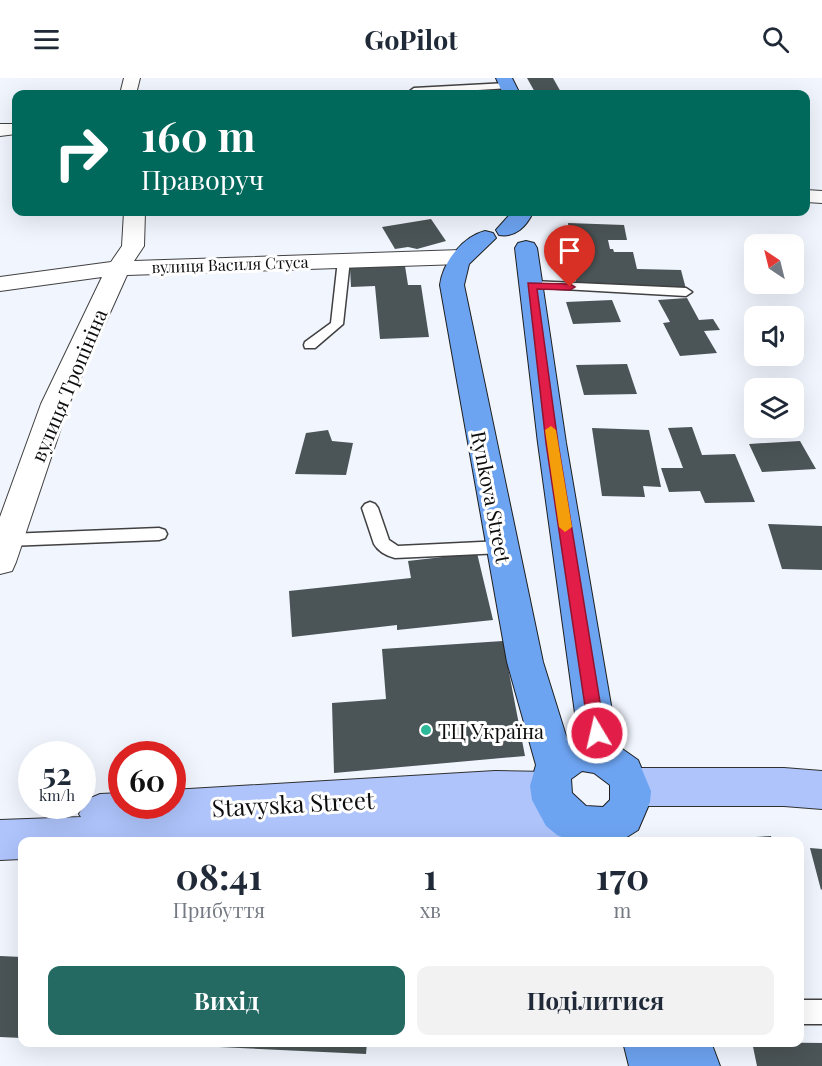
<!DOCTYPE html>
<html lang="uk">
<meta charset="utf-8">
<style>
body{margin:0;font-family:"Playfair Display",serif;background:#f2f2f3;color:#1f2937;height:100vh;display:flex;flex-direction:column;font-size:22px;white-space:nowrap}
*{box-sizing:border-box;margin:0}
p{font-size:20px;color:#747a83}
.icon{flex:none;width:33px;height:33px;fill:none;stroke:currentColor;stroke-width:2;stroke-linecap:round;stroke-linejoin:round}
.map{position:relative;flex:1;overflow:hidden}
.side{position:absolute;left:18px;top:759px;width:786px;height:210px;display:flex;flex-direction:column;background:#fff;border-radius:12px;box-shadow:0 6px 24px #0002}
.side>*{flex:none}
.banner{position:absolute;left:12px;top:12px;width:798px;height:126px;border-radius:12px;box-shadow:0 6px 24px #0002;background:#00695c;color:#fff;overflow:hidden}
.needle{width:39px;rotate:325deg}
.tools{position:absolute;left:744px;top:156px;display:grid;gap:12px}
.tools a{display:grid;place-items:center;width:60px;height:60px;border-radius:12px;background:#fff;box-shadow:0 6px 24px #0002;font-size:30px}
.speed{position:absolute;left:18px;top:663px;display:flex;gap:12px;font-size:30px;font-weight:700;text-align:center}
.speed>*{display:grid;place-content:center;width:78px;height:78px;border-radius:50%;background:#fff;box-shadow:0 6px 24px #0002;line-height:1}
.speed small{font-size:15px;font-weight:400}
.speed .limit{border:9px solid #d22;background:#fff;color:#111}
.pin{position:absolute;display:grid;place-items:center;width:51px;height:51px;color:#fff;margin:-62px -26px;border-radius:50% 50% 50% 0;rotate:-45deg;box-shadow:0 0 6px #0007}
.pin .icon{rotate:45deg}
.me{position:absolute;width:66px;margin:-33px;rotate:351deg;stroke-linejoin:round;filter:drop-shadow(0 0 4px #0008)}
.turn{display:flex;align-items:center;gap:21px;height:126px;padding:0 30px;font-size:27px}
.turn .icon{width:78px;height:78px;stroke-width:2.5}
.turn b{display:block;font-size:42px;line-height:51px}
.eta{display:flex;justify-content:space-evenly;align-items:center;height:102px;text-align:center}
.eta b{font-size:36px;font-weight:700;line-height:42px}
.button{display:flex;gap:12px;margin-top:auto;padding:12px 30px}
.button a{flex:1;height:69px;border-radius:12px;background:#256963;color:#fff;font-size:24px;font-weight:700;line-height:69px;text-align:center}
.button a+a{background:#f2f2f3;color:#1f2937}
header{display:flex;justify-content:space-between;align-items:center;height:78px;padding:0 30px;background:#fff;font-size:27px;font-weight:700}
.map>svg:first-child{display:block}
.building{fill:#4b5456}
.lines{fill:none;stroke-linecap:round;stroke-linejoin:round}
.lane-casing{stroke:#414141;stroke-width:3}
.street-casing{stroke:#414141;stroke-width:2}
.secondary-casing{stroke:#303030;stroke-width:2}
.primary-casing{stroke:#1f1f1f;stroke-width:2}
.lane{fill:#fff;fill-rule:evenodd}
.street{fill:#fff;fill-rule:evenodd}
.secondary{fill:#aec4fb;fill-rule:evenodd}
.primary{fill:#6da4f2;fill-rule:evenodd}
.route{fill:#e11d48;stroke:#92132f;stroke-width:1.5}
.slow{fill:#f59e0b}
.poi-dot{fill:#2db899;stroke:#fff;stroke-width:2}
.labels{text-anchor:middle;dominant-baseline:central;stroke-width:6;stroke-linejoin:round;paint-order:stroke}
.far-street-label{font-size:16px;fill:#0e0e0e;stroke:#fff}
.street-label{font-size:20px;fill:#0e0e0e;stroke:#fff}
.poi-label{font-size:20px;fill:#0e0e0e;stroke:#fff;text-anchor:start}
.near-street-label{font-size:24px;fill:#0e0e0e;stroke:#fff}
</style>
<header><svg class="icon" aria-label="menu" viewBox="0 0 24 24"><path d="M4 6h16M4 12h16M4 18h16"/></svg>GoPilot<svg class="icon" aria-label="search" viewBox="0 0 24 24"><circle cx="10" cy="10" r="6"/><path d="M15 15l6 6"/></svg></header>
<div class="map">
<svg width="822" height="988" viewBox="0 0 822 988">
<rect width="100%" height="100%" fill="#f0f5fe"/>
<path class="building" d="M527,0H553L562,16H536Z
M431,141L446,163L417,171L408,169L395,171L382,149Z
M568,145L624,147L627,162H608L610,171H613L614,174H633L637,191L681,192L686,211L576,207L575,196L569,195L564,155H569Z
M405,188L408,207H421L429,259L380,261L375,208L351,209L350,190Z
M687,220L699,242L713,241L720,252L704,253L717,275L680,278L663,245L670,244L658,222Z
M612,222L621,244L573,246L566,224Z
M627,286L637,316L584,317L576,287Z
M692,349L702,377L735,376L755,424L705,425L700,413L669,414L661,390H683L668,350Z
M592,350L649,352L661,409L643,408L645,419L602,418Z
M328,352L332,363L353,365L346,397L295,396L306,355Z
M800,363L816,391L762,394L749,366Z
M768,446L822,448V492L782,491Z
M477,475L493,542L397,552V547L292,559L289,513L411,500L408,483Z
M503,563L525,678L334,695L332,625L386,621L382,571Z
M771,758L772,764H706V762Z
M810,770L822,771V811L821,812Z
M0,878L22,879V960L0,959Z
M155,964H367L366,976L155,966Z
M752,964L822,965V988H757Z"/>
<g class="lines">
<g class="lane-casing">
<path id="lane" d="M507,5L511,8L510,10L414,16L410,13L414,10Z
M344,179L350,182L343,246L315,270H305L304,267L305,264L331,245L338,182Z
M532,203L686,210L692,214L686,218L528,209L526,207Z
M370,424L375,426L378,430L389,462L398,468L502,463L508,465L510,469L508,473L502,475L395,480C387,478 378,473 374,466L362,430L365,426Z
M159,450L165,452L167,456L165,460L159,462L8,468L2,466L0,462L2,458L8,456Z
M800,922H822V946H800Z"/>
</g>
<g class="street-casing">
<path id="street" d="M124,0H140L136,16H120Z
M0,46H16V56L0,58Z
M806,112L822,113V125L806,124Z
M124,134H145L144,168L134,183L461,172L469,174L472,179L469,184L461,186L127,197L69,326L16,484L12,493L0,496V439L41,326L102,199L0,213V199L111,184L122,168Z"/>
</g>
<g class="secondary-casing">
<path id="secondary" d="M630,690H784L822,693V731L784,728H630L616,722L610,709L616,696Z
M495,693L550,694L564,700L570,713L566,721L582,727L588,741L582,755L567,761L493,764H22V781L0,782V742L81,739L79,736L86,722L100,716L122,715V728H172V712Z"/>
</g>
<g class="primary-casing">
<path id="primary" d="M496,0H512L520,16H503Z
M512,134H533C527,148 515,160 499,157L496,152Z
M485,153L493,155L496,160L469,186L464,207L543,584L567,661L578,657L538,365L515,170L518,165L526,163L534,165L537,170L566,365L618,668L638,682L651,713L650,724L638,752L619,764H574L557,757L546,748L532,722L530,708L536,687L507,584L440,207C443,184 462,159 485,153ZM582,693L594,695L610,707V722L603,729L586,728L572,715L571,701Z
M623,964H711L720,988H629Z"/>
</g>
<use href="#lane" class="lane"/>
<use href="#street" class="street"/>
<use href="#secondary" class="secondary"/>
<use href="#primary" class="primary"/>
</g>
<path class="route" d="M528,205L570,206L575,209L570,212L537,211L558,365L605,655L603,660L597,662L591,660L589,655L546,365Z"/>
<path class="slow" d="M551,348L556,352L572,449L565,454L559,449L545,352Z"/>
<circle class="poi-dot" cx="426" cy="652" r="6"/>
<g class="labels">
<g class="far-street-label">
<text transform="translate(230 186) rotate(-2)">вулиця Василя Стуса</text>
</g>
<g class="street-label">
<text transform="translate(68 307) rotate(-67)">вулиця Тропініна</text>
<text transform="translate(492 419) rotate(79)">Rynkova Street</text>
</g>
<g class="poi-label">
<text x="438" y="652">ТЦ Україна</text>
</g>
<g class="near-street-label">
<text transform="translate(293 725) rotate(-3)">Stavyska Street</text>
</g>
</g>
</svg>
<div class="tools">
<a><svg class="needle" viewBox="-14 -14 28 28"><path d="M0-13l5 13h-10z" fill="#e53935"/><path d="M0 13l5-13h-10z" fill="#747a83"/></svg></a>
<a><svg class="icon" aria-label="sound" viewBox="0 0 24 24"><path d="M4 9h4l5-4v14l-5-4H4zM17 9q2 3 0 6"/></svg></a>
<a><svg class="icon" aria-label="layers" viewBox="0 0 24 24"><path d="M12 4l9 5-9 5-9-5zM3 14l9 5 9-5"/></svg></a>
</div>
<div class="speed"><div>52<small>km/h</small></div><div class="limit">60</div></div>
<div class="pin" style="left:570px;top:209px;background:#d93025"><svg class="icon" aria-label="arrive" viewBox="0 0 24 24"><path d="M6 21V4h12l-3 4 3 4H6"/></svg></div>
<svg class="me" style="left:597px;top:655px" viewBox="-20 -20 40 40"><circle r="17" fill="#e11d48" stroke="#fff" stroke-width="3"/><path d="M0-11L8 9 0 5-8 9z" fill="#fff"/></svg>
<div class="banner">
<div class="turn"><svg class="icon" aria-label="right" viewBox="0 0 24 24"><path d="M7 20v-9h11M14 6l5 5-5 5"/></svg><div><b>160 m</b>Праворуч</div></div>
</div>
<section class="side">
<div class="eta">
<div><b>08:41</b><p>Прибуття</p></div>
<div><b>1</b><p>хв</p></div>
<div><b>170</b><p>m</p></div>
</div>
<div class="button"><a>Вихід</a><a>Поділитися</a></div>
</section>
</div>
